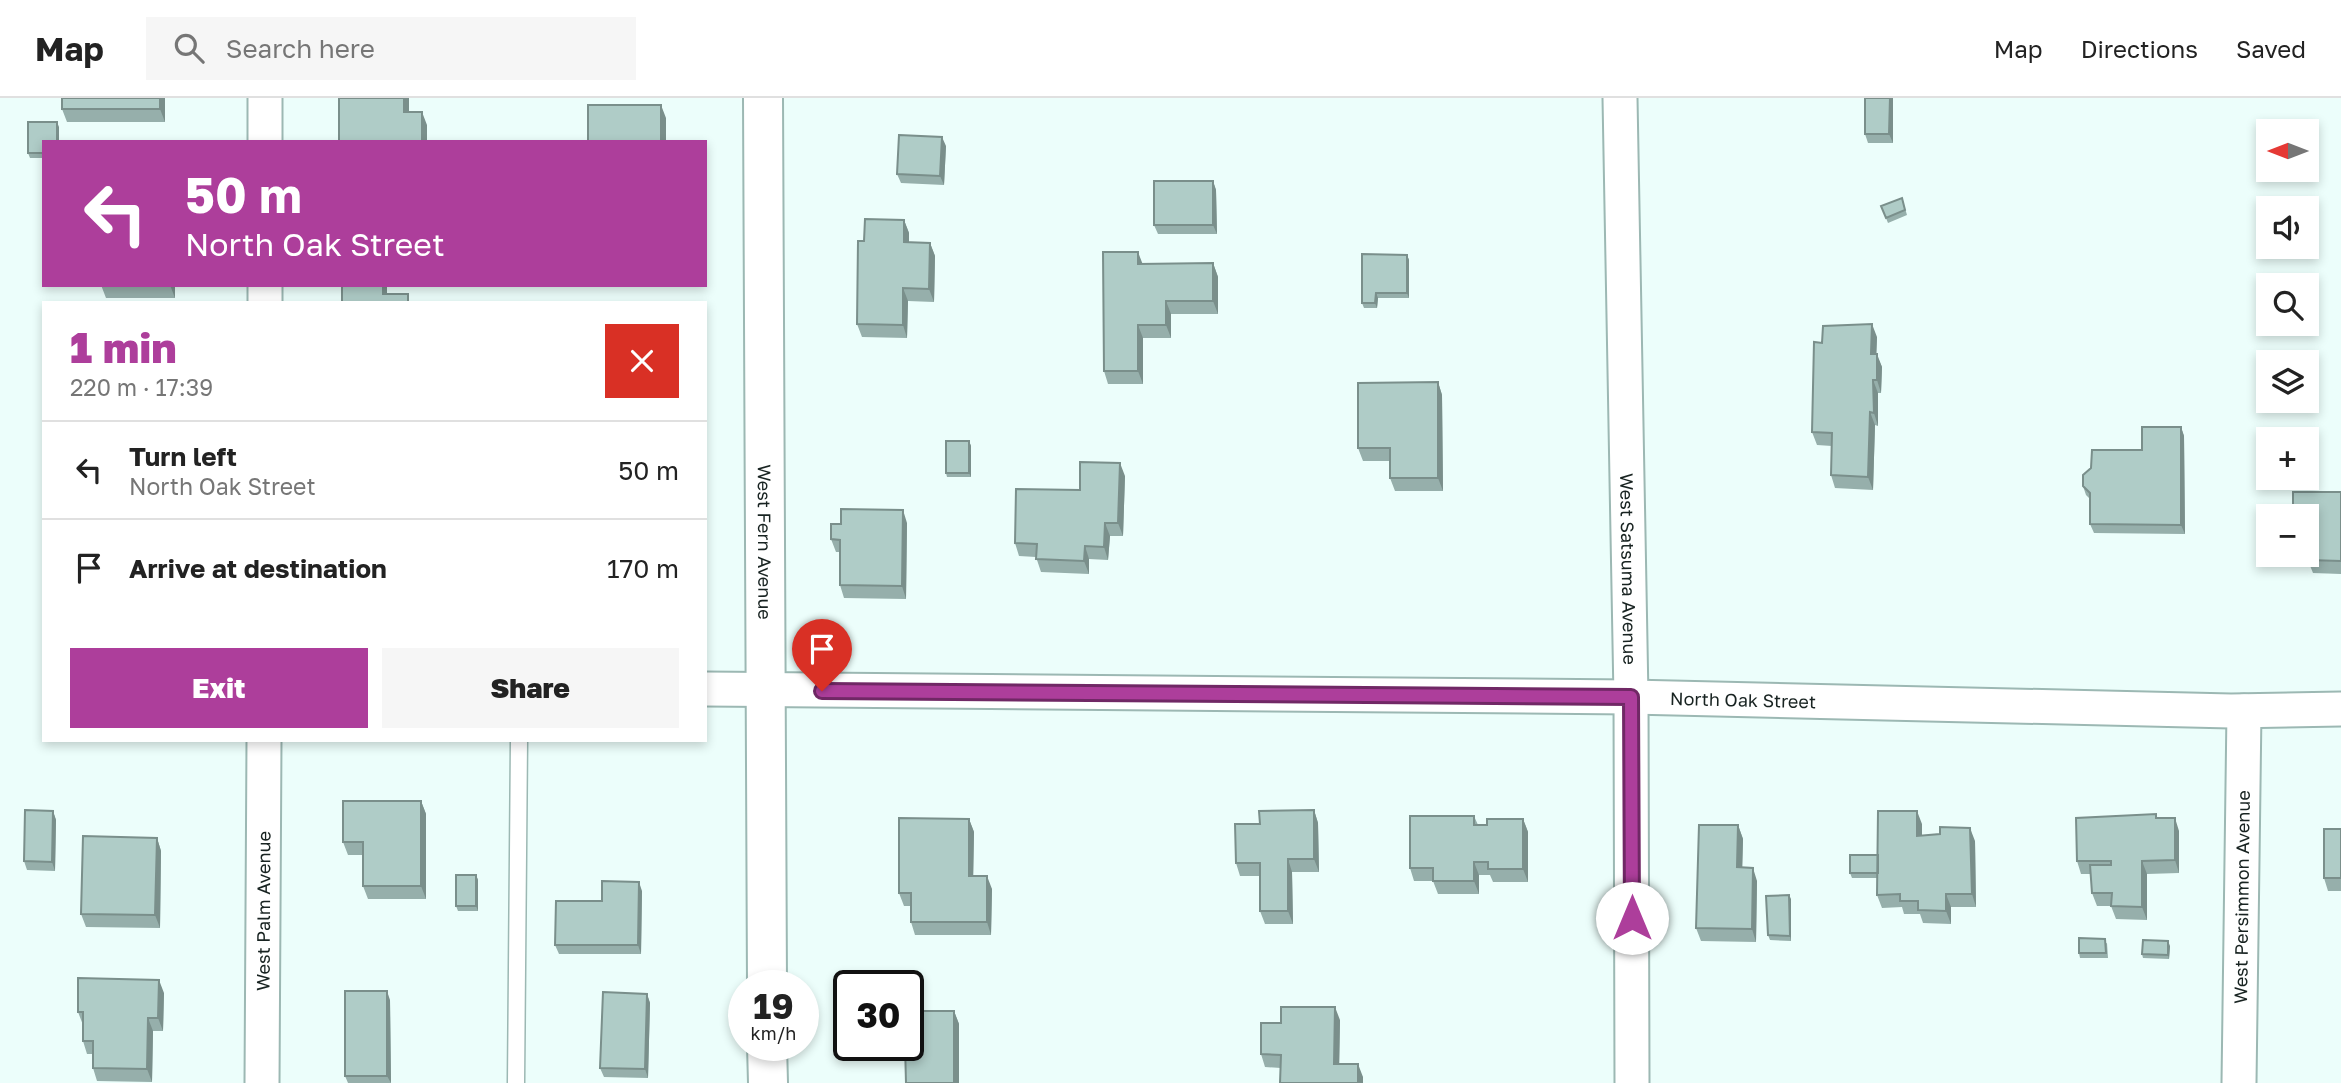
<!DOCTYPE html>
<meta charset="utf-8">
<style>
body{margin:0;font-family:"Golos Text",sans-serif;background:#f6f6f6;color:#222;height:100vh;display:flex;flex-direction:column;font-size:26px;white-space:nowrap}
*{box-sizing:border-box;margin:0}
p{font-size:23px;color:#767676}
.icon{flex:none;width:38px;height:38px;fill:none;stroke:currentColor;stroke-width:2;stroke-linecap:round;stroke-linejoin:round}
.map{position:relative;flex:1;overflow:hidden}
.panel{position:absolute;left:42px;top:203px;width:665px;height:441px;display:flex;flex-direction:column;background:#fff;border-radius:0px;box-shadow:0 4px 10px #0003}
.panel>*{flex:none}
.banner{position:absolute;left:42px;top:42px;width:665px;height:147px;border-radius:0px;box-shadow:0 4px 10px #0003;background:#ad3e9b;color:#fff;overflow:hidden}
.needle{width:46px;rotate:270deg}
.controls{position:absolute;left:2256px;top:21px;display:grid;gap:14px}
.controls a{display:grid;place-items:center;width:63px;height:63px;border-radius:0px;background:#fff;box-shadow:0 4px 10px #0003;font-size:35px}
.speed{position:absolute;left:728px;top:872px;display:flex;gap:14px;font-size:35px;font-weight:700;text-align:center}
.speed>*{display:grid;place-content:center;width:91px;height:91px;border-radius:50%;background:#fff;box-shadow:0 4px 10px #0003;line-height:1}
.speed small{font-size:18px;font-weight:400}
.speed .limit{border:4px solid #111;border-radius:10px;background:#fff;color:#111}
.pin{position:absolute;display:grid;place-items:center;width:60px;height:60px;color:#fff;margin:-72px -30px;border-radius:50% 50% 50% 0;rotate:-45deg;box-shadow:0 0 7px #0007}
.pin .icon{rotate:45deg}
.me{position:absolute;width:77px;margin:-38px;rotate:0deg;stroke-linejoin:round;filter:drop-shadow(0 0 5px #0008)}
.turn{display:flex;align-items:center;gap:24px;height:147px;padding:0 28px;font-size:32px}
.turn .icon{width:91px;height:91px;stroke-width:2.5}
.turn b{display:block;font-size:49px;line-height:60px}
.round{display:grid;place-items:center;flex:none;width:74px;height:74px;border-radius:0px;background:#f6f6f6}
.head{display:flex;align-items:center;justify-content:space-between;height:119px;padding:0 28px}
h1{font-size:42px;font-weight:800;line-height:52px;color:#ad3e9b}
.primary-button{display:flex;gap:14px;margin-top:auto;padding:14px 28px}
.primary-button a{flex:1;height:80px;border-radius:0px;background:#ad3e9b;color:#fff;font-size:28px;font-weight:800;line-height:80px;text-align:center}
.primary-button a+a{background:#f6f6f6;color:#222}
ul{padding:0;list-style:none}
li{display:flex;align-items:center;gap:21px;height:98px;padding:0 28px;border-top:2px solid #e0e0e0}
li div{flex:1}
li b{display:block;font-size:26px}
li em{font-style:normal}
header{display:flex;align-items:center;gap:42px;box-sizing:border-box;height:98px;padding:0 35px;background:#fff;border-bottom:2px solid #e0e0e0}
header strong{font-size:33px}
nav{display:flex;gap:38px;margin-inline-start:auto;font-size:24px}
.search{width:490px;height:63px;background:#f6f6f6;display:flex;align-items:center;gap:18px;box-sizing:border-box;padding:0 24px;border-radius:0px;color:#767676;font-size:26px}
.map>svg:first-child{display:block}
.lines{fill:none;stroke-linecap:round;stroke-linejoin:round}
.service-casing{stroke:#9cb8b3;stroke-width:19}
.minor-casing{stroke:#9cb8b3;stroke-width:37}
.tertiary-casing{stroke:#9cb8b3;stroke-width:42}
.service{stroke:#fff;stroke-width:16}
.minor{stroke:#fff;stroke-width:33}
.tertiary{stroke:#fff;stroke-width:38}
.wall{fill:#96afab}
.shaded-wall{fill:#7a8f8b}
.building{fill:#afccc7;stroke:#7a8f8b;stroke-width:2}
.route-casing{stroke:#702865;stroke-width:18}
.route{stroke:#ad3e9b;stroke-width:12}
.labels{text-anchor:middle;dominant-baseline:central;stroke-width:6;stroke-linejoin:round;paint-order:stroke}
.street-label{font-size:18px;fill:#182321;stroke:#ecfefb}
</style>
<header>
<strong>Map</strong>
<div class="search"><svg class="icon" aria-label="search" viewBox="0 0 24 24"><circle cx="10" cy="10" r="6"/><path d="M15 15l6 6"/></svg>Search here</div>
<nav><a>Map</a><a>Directions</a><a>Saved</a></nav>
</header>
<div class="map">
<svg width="2341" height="985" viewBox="0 0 2341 985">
<rect width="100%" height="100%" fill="#ecfefb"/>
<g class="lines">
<g class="service-casing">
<path id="service" d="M516,985L519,642"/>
</g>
<g class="minor-casing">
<g id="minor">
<path id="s1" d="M1620,0L1631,599L1632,985"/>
<path d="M265,44V0"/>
<path d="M265,187V205"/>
<path id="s2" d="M705,591L1631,599L2231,613L2341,611"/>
<path id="s3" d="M262,985L264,642"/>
<path id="s4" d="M2239,985L2244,613"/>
</g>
</g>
<g class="tertiary-casing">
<g id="tertiary">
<path id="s5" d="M763,0L767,887"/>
<path d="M767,947L768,985"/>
</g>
</g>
<use href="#service" class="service"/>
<use href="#minor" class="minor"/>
<use href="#tertiary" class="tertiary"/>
</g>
<path class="wall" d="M165,0V24H67L62,11Z
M1893,0V45H1868L1865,36Z
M59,29V44H44V60H30L28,55Z
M946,48L944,87L901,85L897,76Z
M1213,83L1216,92L1217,136H1158L1154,127Z
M1902,100L1907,117L1888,125L1881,108Z
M904,122L909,135V144L930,145L935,158L934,204L908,203L907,240L862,239L857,226L864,143Z
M1407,157L1409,162V200H1378L1377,210H1364L1362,205Z
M1213,165L1218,179V216H1171V240H1143V286H1108L1104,273L1143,166Z
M101,187H175V200H106Z
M1877,239L1876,256L1882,269L1881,295H1878V328L1875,327L1873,392L1835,390L1831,377L1832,348L1817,347L1812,334L1822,245Z
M1438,284L1442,297L1443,393H1395L1390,380V363H1363L1358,350Z
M2181,329L2184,338L2185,436L2094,435L2090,426V401L2086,397L2083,388Z
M969,343L971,348V379H947L946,375Z
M1125,378L1123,438H1110L1108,462L1089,461V476L1041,474L1036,459L1019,458L1015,445L1080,392Z
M2341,394V476L2313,475L2309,465L2299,463L2296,457H2306Z
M907,425L906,501L844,500L840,487V454H836L831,441Z
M421,703L426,716V801H368L363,788V757H348L343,744Z
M1314,712L1318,725L1319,774H1292L1293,826H1265L1260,813V778H1240L1236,765L1260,726Z
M53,713L56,722L55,773L27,772L24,763Z
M2156,716L2157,720L2179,733V775L2147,776V822L2116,821L2111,808H2097L2092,795L2091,776H2081L2077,763Z
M1474,718L1478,727H1487L1523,721L1528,734V784H1493L1490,777H1479V796H1438L1433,783H1414L1410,770Z
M969,721L974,734L973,778L992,791L991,837H915L911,824V808H904L899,795Z
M1922,726V738L1975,743L1976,809H1951V826L1923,825L1920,816H1904L1902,809L1882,810L1877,797L1878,780H1852L1850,775Z
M1738,727L1743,741L1742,769L1757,783L1756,844L1701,843L1696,830Z
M2341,731V793H2328L2324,780Z
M157,740L161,753L160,830L86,829L81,816Z
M476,777L478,782V813H458L456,808Z
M642,793L641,856H559L555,847L602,803Z
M1791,801V843L1770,842L1768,837Z
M2107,845L2108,860H2080L2079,855Z
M2170,848L2169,861L2143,860L2142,856Z
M164,895L163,933H153L152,984L97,983L93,970V956H87L83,943V927L78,914Z
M647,896L650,905L648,980L604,979L600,970Z
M390,902L391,985H348L345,978Z
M954,913L959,926V985H906L905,955H903L900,947H908Z
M1340,922L1339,966L1363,979V985L1281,970L1265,969L1261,956L1281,925Z"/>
<path class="shaded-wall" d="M160,0H165V24L160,11Z
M404,0H409V27L404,14Z
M1890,0H1893V45L1889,36Z
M661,7L666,20V44H661Z
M422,14L427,27V44H422Z
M57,24L59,29V44H57Z
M942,39L946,48L944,87L940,78Z
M1213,83L1216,92L1217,136L1213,127Z
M904,122L909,135V157L904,144Z
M930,145L935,158L934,204L929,191Z
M1138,154L1143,167L1138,166Z
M1407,157L1409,162V200L1407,195Z
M1213,165L1218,179V216L1213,203Z
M170,187H175V200Z
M383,187H387V205L383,196Z
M903,190L908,203L907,240L903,227Z
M1376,195L1378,200L1377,210L1375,205Z
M1166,203L1171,216V240L1166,227Z
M1872,226L1877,239L1876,269L1871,256Z
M1138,227L1143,240V286L1138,273Z
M1877,256L1882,269L1881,295L1877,282Z
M1873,282L1878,295V328L1874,315Z
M1438,284L1442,297L1443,393L1438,380Z
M1870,314L1875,327L1873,392L1868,379Z
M2181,329L2184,338L2185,436L2181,427Z
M969,343L971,348V379L969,375Z
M1120,365L1125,378L1123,438L1118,425Z
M903,412L907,425L906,501L902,488Z
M1105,425L1110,438L1108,462L1104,449Z
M1085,448L1089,461V476L1084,463Z
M421,703L426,716V801L421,788Z
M1314,712L1318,725L1319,774L1314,761Z
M53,713L56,722L55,773L52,764Z
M1917,713L1922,726V752L1917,738Z
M2175,720L2179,733V775L2175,762Z
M969,721L974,734L973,791L969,778Z
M1523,721L1528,734V784L1523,771Z
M1738,727L1743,741L1742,782L1737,769Z
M1970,730L1975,743L1976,809L1972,796Z
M157,740L161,753L160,830L155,817Z
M1288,761L1292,774L1293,826L1288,813Z
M2142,763L2147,776V822L2142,809Z
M1474,764L1479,777V796L1474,783Z
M1753,770L1757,783L1756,844L1752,831Z
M476,777L478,782V813L476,808Z
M987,778L992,791L991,837L987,824Z
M639,784L642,793L641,856L638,847Z
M1946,796L1951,809V826L1946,813Z
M1789,797L1791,801V843L1790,838Z
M2168,843L2170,848L2169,861L2168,857Z
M159,882L164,895L163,933L158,920Z
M387,893L390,902L391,985L387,978Z
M647,896L650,905L648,980L645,971Z
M1335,909L1340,922L1339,979L1334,966Z
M954,913L959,926V985H954Z
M148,920L153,933L152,984L147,971Z
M1358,966L1363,979V985H1358Z"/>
<path class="building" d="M62,0H160V11H62Z
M339,0H404V14H422V44H339Z
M1865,0H1890L1889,36H1865Z
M588,7H661V44H588Z
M28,24H57V44H44V55H28Z
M899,37L942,39L940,78L897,76Z
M1154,83H1213V127H1154Z
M1902,100L1905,112L1886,120L1881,108Z
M865,121L904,122V144L930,145L929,191L903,190V227L857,226L858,143H864Z
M1103,154H1138V166L1213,165V203H1166V227H1138V273H1104Z
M1362,156L1407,157V195H1376L1375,205H1362Z
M342,187H383V196H408V205H342Z
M1872,226L1871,256H1877V282H1873L1874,315L1870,314L1868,379L1831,377L1832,335L1812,334L1814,244L1822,245L1823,228Z
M1438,284V380H1390V350H1358V285Z
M2142,329H2181V427L2090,426V395L2083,388V377L2091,370L2092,352H2142Z
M946,343H969V375H946Z
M1080,364L1120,365L1118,425H1105L1104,449L1085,448L1084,463L1036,461L1037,446L1015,445L1016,391L1080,392Z
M2293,394H2341V463L2308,462L2306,455V418H2293Z
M841,411L903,412L902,488L840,487V442L831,441V426H841Z
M343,703H421V788H363V744H343Z
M25,712L53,713L52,764L24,763Z
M1314,712V761H1288V813H1260V765H1236L1235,726H1260L1259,713Z
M1878,713H1917V738L1940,736V729L1970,730L1972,796H1946V813L1918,812V803H1900V796L1877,797Z
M2156,716V720H2175V762L2142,763V809L2111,808L2112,795H2092L2090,767H2111V763H2077L2076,720Z
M1410,718H1474V727H1487V721H1523V771H1488V764H1474V783H1433V770H1410Z
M899,720L969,721V778H987V824H911V795H899Z
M1699,727H1738L1737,769L1753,770L1752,831L1696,830Z
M2324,731H2341V780H2324Z
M83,738L157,740L155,817L81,816Z
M1850,757H1878V775H1850Z
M456,777H476V808H456Z
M602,783L639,784L638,847H555L556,803H602Z
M1789,797L1790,838L1768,837L1766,798Z
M2079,840L2105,841L2106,855H2079Z
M2143,842L2168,843V857L2142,856Z
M78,880L159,882L158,920H148L147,971L93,970V943H83V914H78Z
M345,893H387V978H345Z
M603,894L647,896L645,971L600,970Z
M1281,909H1335L1334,966H1358V985H1280L1281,957L1261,956V925H1281Z
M908,913H954V985H906L905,947H908Z"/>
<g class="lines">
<g class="route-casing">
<path id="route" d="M822,593L1631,599L1632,820"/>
</g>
<use href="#route" class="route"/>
</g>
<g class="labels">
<g class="street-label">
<text stroke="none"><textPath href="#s5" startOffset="444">West Fern Avenue</textPath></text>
<text stroke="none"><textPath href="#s1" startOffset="471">West Satsuma Avenue</textPath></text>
<text stroke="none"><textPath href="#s2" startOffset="1038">North Oak Street</textPath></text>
<text stroke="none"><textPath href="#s4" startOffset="186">West Persimmon Avenue</textPath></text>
<text stroke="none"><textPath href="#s3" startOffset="172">West Palm Avenue</textPath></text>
</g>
</g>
</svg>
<div class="controls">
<a><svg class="needle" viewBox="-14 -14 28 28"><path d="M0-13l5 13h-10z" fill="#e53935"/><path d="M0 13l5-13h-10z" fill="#767676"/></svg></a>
<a><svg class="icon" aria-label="sound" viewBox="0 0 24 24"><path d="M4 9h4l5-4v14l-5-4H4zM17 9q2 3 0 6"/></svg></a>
<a><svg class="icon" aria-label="search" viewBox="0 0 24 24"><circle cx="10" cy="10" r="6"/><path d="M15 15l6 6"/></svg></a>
<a><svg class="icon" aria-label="layers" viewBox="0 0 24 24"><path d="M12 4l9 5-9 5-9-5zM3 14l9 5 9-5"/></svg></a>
<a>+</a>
<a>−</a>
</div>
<div class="speed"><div>19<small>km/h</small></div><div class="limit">30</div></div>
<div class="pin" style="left:822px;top:593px;background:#d93025"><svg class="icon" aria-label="arrive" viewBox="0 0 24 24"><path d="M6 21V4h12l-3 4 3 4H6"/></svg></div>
<svg class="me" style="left:1632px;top:820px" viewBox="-20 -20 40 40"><circle r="19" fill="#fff"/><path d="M0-13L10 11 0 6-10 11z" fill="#ad3e9b"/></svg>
<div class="banner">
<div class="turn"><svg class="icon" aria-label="left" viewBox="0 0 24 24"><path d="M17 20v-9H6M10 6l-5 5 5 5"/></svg><div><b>50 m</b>North Oak Street</div></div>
</div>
<section class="panel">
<div class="head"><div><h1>1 min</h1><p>220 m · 17:39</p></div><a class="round" style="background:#d93025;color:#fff"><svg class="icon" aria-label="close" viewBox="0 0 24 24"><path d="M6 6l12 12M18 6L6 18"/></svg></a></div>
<ul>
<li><svg class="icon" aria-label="left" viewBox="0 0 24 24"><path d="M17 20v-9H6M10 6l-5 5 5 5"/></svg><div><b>Turn left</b><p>North Oak Street</p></div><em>50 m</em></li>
<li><svg class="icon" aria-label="arrive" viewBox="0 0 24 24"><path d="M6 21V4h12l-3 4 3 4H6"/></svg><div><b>Arrive at destination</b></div><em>170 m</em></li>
</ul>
<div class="primary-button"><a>Exit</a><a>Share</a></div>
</section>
</div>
